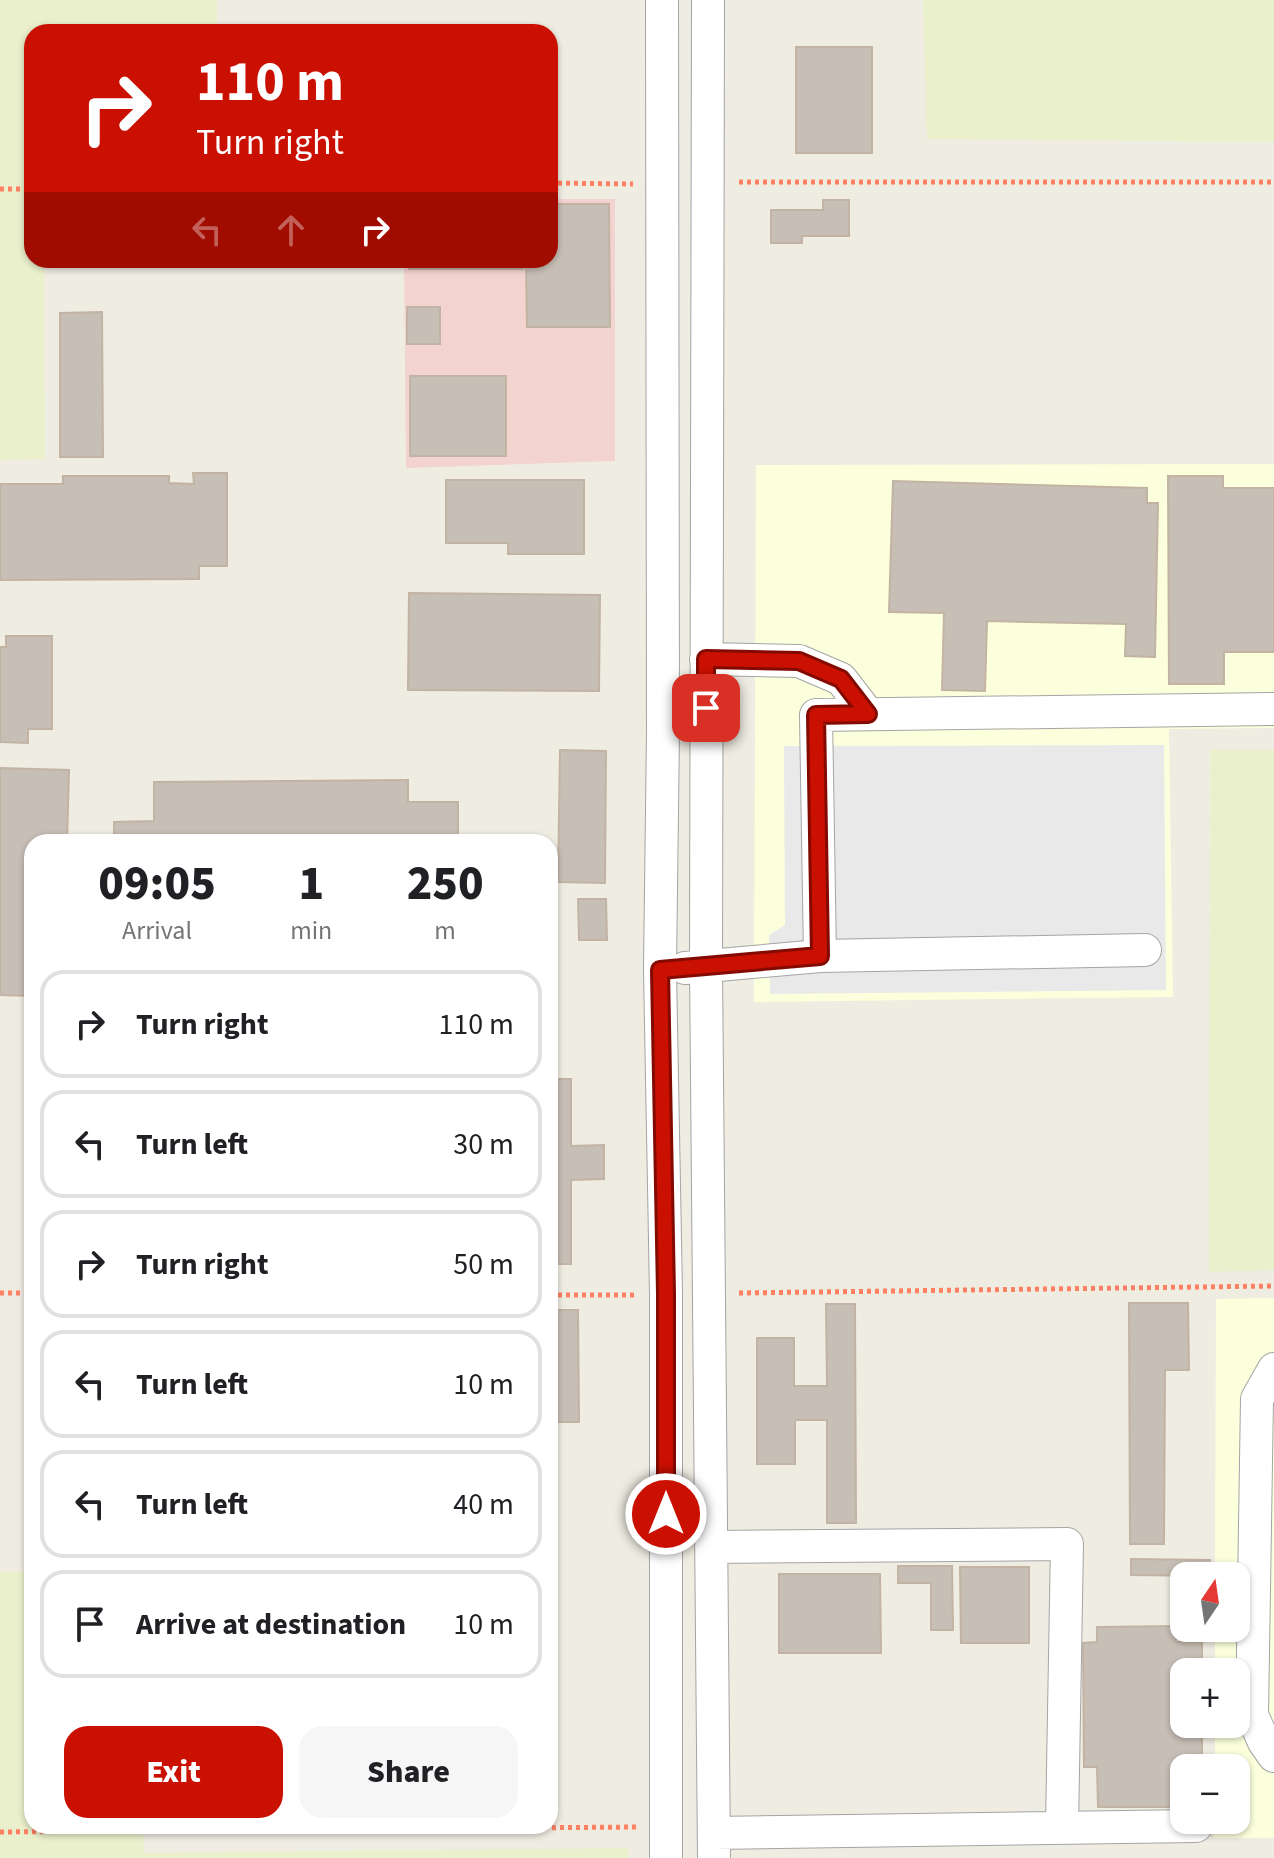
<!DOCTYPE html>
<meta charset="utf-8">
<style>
body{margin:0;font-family:"Source Sans 3",sans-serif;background:#f6f6f6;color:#202124;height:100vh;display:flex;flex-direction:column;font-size:30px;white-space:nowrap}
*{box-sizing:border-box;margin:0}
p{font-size:26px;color:#757577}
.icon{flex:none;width:44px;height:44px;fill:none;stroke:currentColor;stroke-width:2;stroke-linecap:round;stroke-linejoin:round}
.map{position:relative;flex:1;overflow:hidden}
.details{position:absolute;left:24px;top:834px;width:534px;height:1000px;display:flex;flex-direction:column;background:#fff;border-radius:24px;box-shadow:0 2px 6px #0004}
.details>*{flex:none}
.hud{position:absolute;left:24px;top:24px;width:534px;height:244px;border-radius:24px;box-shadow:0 2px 6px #0004;background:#ca1000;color:#fff;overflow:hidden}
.needle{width:52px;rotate:13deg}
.controls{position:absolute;left:1170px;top:1562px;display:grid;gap:16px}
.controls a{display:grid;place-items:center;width:80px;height:80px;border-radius:16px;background:#fff;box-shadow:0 2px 6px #0004;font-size:40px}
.pin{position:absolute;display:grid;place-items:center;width:68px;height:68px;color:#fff;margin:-34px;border-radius:16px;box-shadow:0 4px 12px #0006}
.me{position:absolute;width:88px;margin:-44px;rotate:0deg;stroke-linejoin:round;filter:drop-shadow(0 0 6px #0008)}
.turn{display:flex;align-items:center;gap:28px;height:168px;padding:0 40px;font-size:36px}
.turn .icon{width:104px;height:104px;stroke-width:2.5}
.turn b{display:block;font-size:56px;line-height:68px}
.lanes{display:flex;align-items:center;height:76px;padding:0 40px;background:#0003;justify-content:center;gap:40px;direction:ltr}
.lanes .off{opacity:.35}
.eta{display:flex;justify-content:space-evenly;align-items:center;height:136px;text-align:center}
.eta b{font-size:48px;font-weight:800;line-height:56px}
.button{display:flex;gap:16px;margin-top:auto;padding:16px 40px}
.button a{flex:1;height:92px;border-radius:24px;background:#ca1000;color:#fff;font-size:32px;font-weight:800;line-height:92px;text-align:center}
.button a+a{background:#f6f6f6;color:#202124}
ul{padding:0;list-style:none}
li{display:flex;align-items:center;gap:24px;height:108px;margin:0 16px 12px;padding:0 24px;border:4px solid #e0e0e0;border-radius:24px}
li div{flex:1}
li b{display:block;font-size:30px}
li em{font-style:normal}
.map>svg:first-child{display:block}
.commercial{fill:#f2d3cf}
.education{fill:#fcffdb}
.farmland{fill:#eaf0cb}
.parking{fill:#e9e9e9}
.building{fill:#c7beb5;stroke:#c2b3a3;stroke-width:2}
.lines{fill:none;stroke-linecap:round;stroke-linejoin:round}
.minor-casing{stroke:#a4a4a4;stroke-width:34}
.path{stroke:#ff8063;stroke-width:5;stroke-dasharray:4 4;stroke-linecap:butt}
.minor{stroke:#fff;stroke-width:32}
.route-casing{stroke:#830a00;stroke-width:20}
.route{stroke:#ca1000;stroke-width:14}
</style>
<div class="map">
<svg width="1274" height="1858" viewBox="0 0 1274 1858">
<rect width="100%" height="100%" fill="#efece2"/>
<path class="commercial" d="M550,199H615V461L406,468L404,260H550Z"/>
<path class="education" d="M1274,464V728L1169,729L1173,997L754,1002L756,465Z
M1274,1298V1838H1214V1820H1236V1768H1215V1724H1236V1672H1215V1628H1236V1576H1215L1216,1299Z"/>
<path class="farmland" d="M0,0H217V32H32V260H44L45,459L0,460Z
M923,0H1274V142L927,139Z
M1210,750H1274V1270L1209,1272Z
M32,1571V1826H143L144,1853L628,1848L629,1858H0V1572Z"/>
<path class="parking" d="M1164,745L1166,990L770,994L769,935L785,925L784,746Z"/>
<path class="building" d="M796,47H872V153H796Z
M823,200H849V236H802V243H771V210H823Z
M550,204H609L610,327H527L526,260H550Z
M409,260H522L523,269H409Z
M407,307H440V344H407Z
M102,312L103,457H60V313Z
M410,376H506V456H410Z
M193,473H227V566H199V579L0,580V484H63V476H169V483L194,484Z
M1168,476H1223V488H1274V652H1224V684H1169Z
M446,480H584V554H508V543H446Z
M893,481L1147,488V503H1158L1155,657L1125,656L1126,624L987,621L985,691L942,690L944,613L889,612Z
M409,593L600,595L599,691L408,690Z
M6,636H52V729H28V743L0,742V647H6Z
M560,750L606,751L605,883L558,882Z
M0,768L69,770L67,842H32V996L0,995Z
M408,780V802H458V842H114V822L154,821V782Z
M578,899H606L607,940H579Z
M550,1079H571V1146L604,1145V1179L571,1180V1264H550Z
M1129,1303H1188L1189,1370H1165L1164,1544H1130Z
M826,1304H855L856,1523H827V1420H795V1464H757V1338H794V1386H827Z
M550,1310H578L579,1422H550Z
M1131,1559L1210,1560V1576L1131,1575Z
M898,1566H952L953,1630H931V1583H898Z
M960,1567H1029V1643H961Z
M779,1574H880L881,1653H779Z
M1176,1626V1642H1202V1672H1184V1724H1202V1767H1176V1807H1098L1097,1767H1084L1083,1643L1097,1642V1627Z"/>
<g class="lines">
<g class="minor-casing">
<path id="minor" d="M662,0L663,731L660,970L666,1294V1858
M708,0L706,966L714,1858
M706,659L799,661L841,679L868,714
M820,956L816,715L1274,709
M685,968L820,956L1145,950
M1274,1369L1257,1399L1252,1715L1264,1742L1274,1756
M711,1547L1067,1544L1062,1827
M714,1833L1196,1826"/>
</g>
<path class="path" d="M739,182H1274
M550,183L633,184
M0,189H32
M0,1293H32
M739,1293L1274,1286
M550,1295H637
M0,1832L637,1827"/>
<use href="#minor" class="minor"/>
</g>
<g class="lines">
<g class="route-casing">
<path id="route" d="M666,1514V1294L660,970L820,956L816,715L868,714L841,679L799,661L706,659V708"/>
</g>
<use href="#route" class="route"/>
</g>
</svg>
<div class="controls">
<a><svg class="needle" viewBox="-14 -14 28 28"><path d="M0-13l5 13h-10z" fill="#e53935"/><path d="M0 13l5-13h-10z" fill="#757577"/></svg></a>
<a>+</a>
<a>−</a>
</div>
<div class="pin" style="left:706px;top:708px;background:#d93025"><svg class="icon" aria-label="arrive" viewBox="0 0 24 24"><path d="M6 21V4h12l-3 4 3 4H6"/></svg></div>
<svg class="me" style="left:666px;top:1514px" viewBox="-20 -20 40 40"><circle r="17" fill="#ca1000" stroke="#fff" stroke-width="3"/><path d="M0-11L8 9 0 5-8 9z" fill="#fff"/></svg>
<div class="hud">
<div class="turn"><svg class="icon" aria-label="right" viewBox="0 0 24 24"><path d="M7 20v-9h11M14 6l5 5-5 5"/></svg><div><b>110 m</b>Turn right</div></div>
<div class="lanes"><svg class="icon off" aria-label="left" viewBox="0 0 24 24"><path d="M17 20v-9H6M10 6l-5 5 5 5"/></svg><svg class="icon off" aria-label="ahead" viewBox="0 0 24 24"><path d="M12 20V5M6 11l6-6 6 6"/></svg><svg class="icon" aria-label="right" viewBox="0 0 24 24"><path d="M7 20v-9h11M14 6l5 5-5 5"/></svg></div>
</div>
<section class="details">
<div class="eta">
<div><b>09:05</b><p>Arrival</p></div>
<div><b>1</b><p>min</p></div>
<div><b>250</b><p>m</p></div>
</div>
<ul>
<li><svg class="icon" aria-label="right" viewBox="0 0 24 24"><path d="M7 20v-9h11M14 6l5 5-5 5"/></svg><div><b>Turn right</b></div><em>110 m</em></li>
<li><svg class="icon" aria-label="left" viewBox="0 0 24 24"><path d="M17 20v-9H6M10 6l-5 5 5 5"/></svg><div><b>Turn left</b></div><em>30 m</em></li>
<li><svg class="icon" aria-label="right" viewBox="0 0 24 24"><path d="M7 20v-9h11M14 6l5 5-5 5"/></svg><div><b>Turn right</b></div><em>50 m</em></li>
<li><svg class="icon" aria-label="left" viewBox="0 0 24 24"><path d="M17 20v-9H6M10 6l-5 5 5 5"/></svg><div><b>Turn left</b></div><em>10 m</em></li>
<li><svg class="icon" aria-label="left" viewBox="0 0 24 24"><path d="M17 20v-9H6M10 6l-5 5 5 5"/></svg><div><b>Turn left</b></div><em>40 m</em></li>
<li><svg class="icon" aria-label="arrive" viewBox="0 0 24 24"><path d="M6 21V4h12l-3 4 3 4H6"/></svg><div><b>Arrive at destination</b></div><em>10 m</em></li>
</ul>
<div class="button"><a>Exit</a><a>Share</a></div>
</section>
</div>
